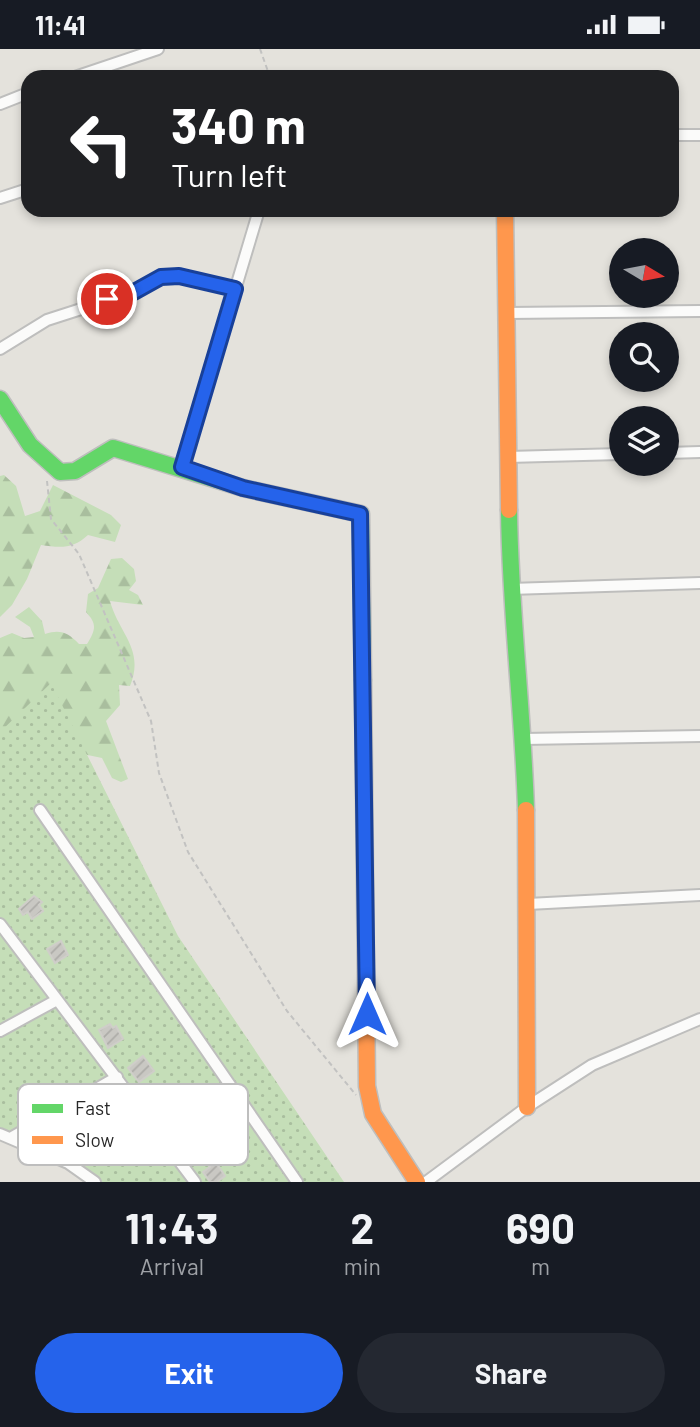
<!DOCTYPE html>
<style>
body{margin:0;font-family:Barlow,sans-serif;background:#242831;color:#f1f3f6;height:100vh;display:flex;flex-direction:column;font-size:26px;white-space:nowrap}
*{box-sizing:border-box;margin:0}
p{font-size:23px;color:#9ea1a6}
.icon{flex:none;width:38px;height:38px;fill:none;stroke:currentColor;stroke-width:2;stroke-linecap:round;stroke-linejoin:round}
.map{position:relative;height:1133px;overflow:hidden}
.panel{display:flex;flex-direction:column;background:#171b24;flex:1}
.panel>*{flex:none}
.guide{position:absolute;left:21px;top:21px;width:658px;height:147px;border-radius:21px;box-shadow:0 4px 10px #0003;background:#202124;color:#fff;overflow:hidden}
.needle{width:46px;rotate:100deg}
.tools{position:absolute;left:609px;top:189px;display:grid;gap:14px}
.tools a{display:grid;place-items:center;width:70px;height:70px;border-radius:50%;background:#171b24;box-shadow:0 4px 10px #0003;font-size:35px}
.pin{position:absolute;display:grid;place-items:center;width:60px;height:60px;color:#fff;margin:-30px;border:4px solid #fff;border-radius:50%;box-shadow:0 2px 7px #0007}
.me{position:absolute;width:77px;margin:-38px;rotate:0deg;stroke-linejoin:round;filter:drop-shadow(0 0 5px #0008)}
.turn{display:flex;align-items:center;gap:24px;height:147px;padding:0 35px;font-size:32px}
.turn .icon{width:91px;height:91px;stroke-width:2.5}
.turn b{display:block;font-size:49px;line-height:60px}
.eta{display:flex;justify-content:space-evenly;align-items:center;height:119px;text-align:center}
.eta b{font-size:42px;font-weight:700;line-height:49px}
.action{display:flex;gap:14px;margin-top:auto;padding:14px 35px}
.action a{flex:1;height:80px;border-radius:42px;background:#2563eb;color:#fff;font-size:28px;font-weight:700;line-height:80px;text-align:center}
.action a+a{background:#242831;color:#f1f3f6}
.status{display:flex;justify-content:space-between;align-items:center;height:49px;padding:0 35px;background:#171b24;direction:ltr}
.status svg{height:19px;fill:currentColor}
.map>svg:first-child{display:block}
.forest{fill:url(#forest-firs)}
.garden{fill:url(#garden-dots)}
.building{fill:url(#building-hatch);stroke:#cfcec9;stroke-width:2}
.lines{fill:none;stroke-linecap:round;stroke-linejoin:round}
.street-casing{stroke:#bebebd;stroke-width:14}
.fast-casing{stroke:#bebebd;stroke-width:19}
.slow-casing{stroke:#bebebd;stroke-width:19}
.path{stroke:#c2c2c1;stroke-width:2;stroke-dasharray:5 3.5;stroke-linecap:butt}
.street{stroke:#fbfbfa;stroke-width:10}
.fast{stroke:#63d668;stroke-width:16}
.slow{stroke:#ff974d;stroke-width:16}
.route-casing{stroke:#184099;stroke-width:18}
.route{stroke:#2563eb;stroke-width:12}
.key{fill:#fff;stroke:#bebebe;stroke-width:2}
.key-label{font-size:19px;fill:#272727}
</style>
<div class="status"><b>11:41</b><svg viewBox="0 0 49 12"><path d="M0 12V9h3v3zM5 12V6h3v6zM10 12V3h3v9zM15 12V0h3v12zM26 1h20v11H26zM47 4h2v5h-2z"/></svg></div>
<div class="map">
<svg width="700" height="1133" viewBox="0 0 700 1133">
<defs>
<pattern id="forest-firs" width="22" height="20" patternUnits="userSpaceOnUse" patternTransform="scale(1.75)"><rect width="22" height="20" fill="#c5deb8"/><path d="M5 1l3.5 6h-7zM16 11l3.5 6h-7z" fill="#a9be9e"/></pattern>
<pattern id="garden-dots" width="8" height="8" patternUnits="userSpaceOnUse" patternTransform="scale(1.75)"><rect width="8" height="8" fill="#c5deb8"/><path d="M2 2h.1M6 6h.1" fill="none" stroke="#a9be9e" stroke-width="1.8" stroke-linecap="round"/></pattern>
<pattern id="building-hatch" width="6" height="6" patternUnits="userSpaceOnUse" patternTransform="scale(1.75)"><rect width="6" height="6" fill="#c9c8c3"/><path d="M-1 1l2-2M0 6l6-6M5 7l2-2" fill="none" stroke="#adaca8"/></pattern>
</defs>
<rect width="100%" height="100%" fill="#e4e2dc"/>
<path class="forest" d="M4,426L16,437L25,467L40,462L53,436L111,466L121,476L115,493L88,486C73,500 61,499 41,496L27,530L12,556L0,568V427Z
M122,509L134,520L136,532L129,541L138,546L143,556L110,552C119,585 145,600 130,637L119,636L120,656L106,672L128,730L121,733L112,729L102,709L78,704L0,760V589L12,584L24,589L34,588L30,578L15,568L29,558L42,572L45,585C61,580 68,584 79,595H87C96,580 97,575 86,563L88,545L98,539L111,510Z"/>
<path class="garden" d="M51,634L178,887L344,1133H95L0,1085V683Z"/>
<path class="building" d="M34,847L42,853L39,856L43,862L32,870L28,863L23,866L19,860Z
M61,892L68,906L55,914L47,900Z
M110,975L113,979L116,977L123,990L108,999L99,981Z
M143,1007L154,1022L139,1033L128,1019Z
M207,1100L225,1127L217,1133H210L203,1123L210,1118L201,1105Z"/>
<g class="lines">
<g class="street-casing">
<path id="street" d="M75,28L158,0
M0,55L28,44
M672,86H700
M0,149L28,140
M507,264L700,262
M0,300L47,271L134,243L161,228L179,227L235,240
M667,404L700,403
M507,408L621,405
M182,418L259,161
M510,540L700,534
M524,690L700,687
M40,761L297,1133
M528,855L700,846
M0,875L195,1133
M0,982L55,952
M0,1085L68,1114L95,1133
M12,1088L117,1028
M426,1133L527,1058L592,1016L700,970"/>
</g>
<g class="fast-casing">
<path id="fast" d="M0,350L30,396L60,423L75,422L113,399L243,439L361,465L363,631
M509,461C510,561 523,661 526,761"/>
</g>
<g class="slow-casing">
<path id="slow" d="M505,161L509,461
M363,631L367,1037L373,1065L417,1133
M526,761L527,1058"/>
</g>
<path class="path" d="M260,0L270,28
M47,432L51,470L79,505L151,672L159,724L188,803L287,962L356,1046"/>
<use href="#street" class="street"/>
<use href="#fast" class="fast"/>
<use href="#slow" class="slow"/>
</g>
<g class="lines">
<g class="route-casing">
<path id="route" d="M107,250L134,243L161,228L179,227L235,240L182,418L243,439L360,465L367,965"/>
</g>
<use href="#route" class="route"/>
</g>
<rect x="18" y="1035" width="230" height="81" rx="10" class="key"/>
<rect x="32" y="1055" width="31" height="9" fill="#63d668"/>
<rect x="32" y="1087" width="31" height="8" fill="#ff974d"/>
<g class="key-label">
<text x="75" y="1066">Fast</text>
<text x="75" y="1098">Slow</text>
</g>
</svg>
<div class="tools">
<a><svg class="needle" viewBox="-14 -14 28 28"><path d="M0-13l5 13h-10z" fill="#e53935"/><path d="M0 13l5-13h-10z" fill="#9ea1a6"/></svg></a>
<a><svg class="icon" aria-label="search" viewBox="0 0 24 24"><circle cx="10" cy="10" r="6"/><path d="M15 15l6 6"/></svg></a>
<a><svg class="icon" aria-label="layers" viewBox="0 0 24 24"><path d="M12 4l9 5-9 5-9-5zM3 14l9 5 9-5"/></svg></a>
</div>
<div class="pin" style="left:107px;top:250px;background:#d93025"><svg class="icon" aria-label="arrive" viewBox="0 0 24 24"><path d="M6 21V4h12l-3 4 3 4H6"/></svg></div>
<svg class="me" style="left:367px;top:965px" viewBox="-20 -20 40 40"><path d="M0-17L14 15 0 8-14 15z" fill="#2563eb" stroke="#fff" stroke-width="4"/></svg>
<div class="guide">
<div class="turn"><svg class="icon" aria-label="left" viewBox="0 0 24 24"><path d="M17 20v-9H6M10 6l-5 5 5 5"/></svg><div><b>340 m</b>Turn left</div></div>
</div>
</div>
<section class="panel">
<div class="eta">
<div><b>11:43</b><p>Arrival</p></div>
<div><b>2</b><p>min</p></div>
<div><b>690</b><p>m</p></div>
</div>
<div class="action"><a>Exit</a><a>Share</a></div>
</section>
